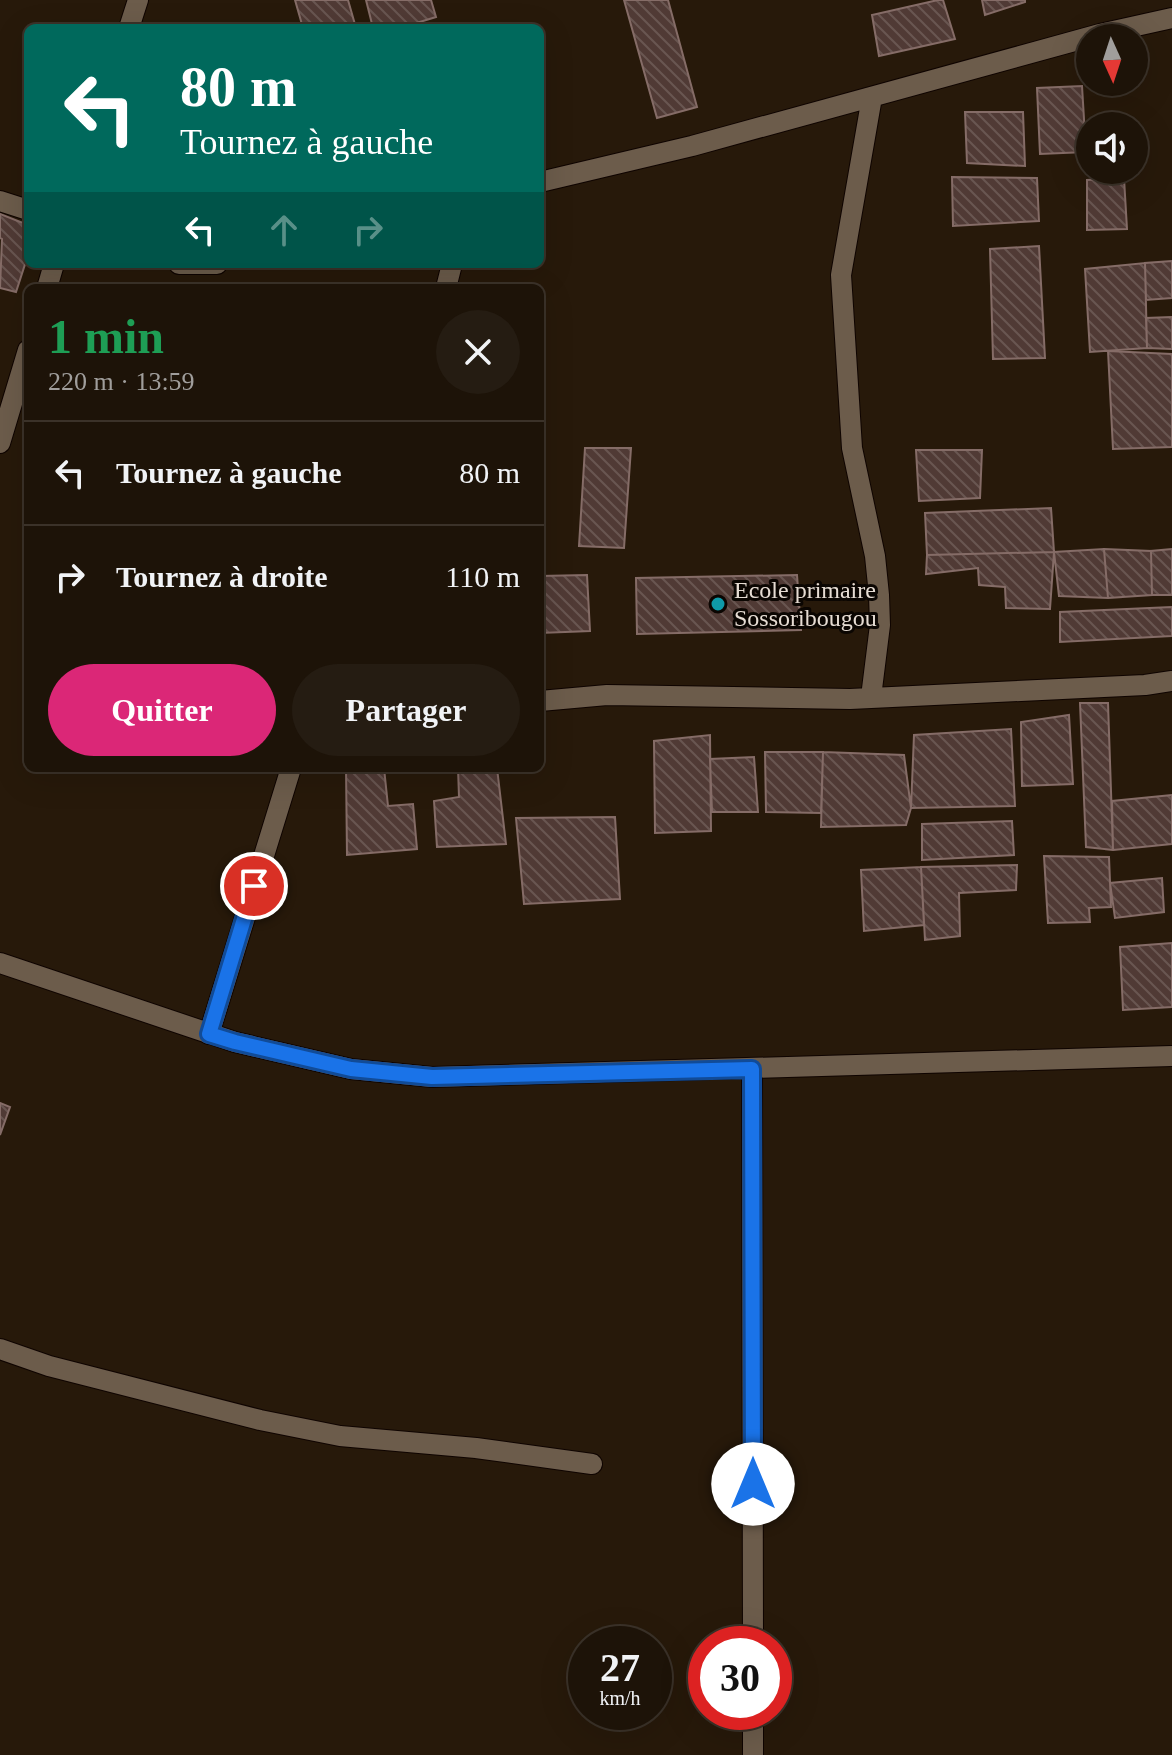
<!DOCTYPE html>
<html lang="fr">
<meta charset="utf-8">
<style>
body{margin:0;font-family:"Times New Roman",serif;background:#251c12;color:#f1f3f6;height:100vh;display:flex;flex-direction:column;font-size:30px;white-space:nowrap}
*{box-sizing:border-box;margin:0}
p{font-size:26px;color:#a09e9c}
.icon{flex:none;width:44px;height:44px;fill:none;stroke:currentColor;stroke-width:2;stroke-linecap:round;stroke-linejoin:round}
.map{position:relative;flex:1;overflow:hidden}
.details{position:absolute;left:24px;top:284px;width:520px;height:488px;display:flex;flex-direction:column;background:#1d1308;border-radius:12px;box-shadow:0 8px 32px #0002,0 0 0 2px #3b3229}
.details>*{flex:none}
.hud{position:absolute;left:24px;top:24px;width:520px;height:244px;border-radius:12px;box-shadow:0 8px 32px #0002,0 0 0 2px #3b3229;background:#00695c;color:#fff;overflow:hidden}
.needle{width:52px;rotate:177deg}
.buttons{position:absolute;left:1076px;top:24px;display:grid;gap:16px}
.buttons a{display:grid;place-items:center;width:72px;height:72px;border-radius:50%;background:#1d1308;box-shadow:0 8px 32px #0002,0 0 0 2px #3b3229;font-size:40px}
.speed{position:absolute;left:568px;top:1626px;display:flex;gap:16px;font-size:40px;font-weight:700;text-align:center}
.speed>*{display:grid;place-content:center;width:104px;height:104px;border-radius:50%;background:#1d1308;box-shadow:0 8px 32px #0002,0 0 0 2px #3b3229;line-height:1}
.speed small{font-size:20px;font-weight:400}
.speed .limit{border:12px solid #d22;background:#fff;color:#111}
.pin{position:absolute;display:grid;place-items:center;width:68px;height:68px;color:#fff;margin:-34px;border:4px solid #fff;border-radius:50%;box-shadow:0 2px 8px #0007}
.me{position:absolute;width:88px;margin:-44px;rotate:0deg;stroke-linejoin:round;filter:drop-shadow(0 0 6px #0008)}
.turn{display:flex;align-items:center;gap:28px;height:168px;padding:0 24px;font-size:36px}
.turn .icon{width:104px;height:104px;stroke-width:2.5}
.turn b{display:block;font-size:56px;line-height:68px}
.lanes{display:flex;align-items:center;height:76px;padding:0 24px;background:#0003;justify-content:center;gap:40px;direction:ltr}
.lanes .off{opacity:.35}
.round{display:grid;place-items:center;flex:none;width:84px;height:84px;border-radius:42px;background:#251c12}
.headline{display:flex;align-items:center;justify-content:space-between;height:136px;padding:0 24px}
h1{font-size:48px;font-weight:700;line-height:60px;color:#1e9e55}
.button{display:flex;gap:16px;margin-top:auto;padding:16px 24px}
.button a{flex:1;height:92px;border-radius:48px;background:#db2777;color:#fff;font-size:32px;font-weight:700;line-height:92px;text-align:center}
.button a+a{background:#251c12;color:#f1f3f6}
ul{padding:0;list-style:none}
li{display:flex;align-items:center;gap:24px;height:104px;padding:0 24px;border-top:2px solid #3b3229}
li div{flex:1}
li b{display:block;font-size:30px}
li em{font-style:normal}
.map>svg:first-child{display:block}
.building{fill:url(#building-back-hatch);stroke:#856c67;stroke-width:2}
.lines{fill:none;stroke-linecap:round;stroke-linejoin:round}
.minor-casing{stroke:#0f0400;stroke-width:22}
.tertiary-casing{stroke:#0f0400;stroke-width:22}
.minor{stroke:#6c5c4b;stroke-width:20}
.tertiary{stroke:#6c5c4b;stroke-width:20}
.route-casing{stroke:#114b97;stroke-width:20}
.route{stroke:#1a73e8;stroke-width:14}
.culture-dot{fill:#0f9aa8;stroke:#0b0602;stroke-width:3}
.labels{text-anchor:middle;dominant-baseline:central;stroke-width:6;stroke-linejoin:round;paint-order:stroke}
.poi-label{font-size:24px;fill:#e6dcd3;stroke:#0b0602;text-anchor:start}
</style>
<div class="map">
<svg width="1172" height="1755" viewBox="0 0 1172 1755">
<defs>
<pattern id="building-back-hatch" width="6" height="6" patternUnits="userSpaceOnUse" patternTransform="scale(2)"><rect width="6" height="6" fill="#503a35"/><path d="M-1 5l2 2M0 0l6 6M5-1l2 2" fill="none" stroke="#695651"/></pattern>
</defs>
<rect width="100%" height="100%" fill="#27190a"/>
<path class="building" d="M295,0H348L356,28H303Z
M366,0H431L436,17L400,28H373Z
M624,0H668L697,107L657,118Z
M938,0H943L955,39L879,56L872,15Z
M982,0H1025V2L985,15Z
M1082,86L1086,152L1040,154L1037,88Z
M965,112H1023L1025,166L967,163Z
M952,177L1037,178L1039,221L953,226Z
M1124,178L1127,229L1087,230V180Z
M0,214L28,225V255L16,292L0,288L2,239L0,238Z
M1039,246L1045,358L993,359L990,249Z
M1172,261V298L1146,300L1145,263Z
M1145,263L1147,348L1090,352L1085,269Z
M1172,317V349L1147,348L1146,318Z
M1108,351L1172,354V447L1113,449Z
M585,448H631L624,548L579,546Z
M916,450H982L980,498L919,501Z
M1051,508L1054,552L927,555L925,513Z
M1104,549L1151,551L1152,595L1108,598Z
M1104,549L1108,598L1059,596L1054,552Z
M1172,549V595H1152L1151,551Z
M1054,552L1050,609L1006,608L1005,587L979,585L978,568L926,574L927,555Z
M587,575L590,631L540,633V576Z
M797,575L801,630L637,634L636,578Z
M1172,607V636L1060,642V612Z
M1080,703H1108L1113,850L1086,847Z
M1069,715L1073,784L1022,786L1021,722Z
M1011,729L1015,806L911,808L914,735Z
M710,735L711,831L655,833L654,741Z
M765,752H823L821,813L766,812Z
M823,752L904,755L911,808L906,825L821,827Z
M754,757L758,812H712L710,759Z
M346,768H384L388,806L413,804L417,849L347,855Z
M458,768H497L506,844L437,847L434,801L459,797Z
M1172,795V844L1113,850L1112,801Z
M615,817L620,899L524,904L516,818Z
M1012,821L1014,855L922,860V824Z
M1044,856L1109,857L1111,907L1089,908L1090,922L1048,923Z
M1017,865L1016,890L959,893L960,936L925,940L921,867Z
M921,867L924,925L864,931L861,870Z
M1162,878L1164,912L1115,918L1110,883Z
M1172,943V1007L1123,1010L1120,947Z
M0,1103L10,1107L0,1135Z"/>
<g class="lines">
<g class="minor-casing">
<path id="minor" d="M129,28L138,0
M540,182L692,146L1100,34L1172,18
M0,201L28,210
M179,264H217
M47,288L54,264
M446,288L452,264
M0,443L28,350
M871,697L880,625L879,595L875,556L852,448L841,275L872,97
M540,701L607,695L850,699L1145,685L1172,681
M209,1034L291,768
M752,1069L753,1644
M0,1349L49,1366L260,1420L340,1436L476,1448L592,1464
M753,1712V1755"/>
</g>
<g class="tertiary-casing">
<path id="tertiary" d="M0,963L235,1042L351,1069L432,1077L1172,1056"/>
</g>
<use href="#minor" class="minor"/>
<use href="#tertiary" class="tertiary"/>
</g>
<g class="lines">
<g class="route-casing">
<path id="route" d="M254,886L209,1034L235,1042L351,1069L432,1077L752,1069L753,1484"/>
</g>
<use href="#route" class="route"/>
</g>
<circle class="culture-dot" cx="718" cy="604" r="8"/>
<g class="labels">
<g class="poi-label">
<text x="734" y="590">Ecole primaire<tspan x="734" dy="28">Sossoribougou</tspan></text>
</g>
</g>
</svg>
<div class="buttons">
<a><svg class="needle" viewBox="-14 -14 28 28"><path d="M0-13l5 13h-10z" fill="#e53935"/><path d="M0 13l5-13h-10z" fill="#a09e9c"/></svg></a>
<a><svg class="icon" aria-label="sound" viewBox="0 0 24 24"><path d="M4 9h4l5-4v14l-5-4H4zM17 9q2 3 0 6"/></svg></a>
</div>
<div class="speed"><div>27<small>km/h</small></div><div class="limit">30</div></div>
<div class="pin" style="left:254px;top:886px;background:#d93025"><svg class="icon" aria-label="arrive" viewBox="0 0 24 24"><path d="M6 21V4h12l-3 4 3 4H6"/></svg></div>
<svg class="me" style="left:753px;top:1484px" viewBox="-20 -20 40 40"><circle r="19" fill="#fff"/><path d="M0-13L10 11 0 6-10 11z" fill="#1a73e8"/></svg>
<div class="hud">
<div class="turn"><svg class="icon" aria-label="left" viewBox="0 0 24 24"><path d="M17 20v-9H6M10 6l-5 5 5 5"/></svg><div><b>80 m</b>Tournez à gauche</div></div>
<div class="lanes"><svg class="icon" aria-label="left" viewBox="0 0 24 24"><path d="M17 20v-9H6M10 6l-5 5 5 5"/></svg><svg class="icon off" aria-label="ahead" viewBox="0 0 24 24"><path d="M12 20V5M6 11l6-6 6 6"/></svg><svg class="icon off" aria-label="right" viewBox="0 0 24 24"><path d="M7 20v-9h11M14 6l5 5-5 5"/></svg></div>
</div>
<section class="details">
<div class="headline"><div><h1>1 min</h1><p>220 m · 13:59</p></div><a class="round"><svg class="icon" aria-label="close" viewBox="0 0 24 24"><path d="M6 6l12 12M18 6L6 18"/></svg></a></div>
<ul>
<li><svg class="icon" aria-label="left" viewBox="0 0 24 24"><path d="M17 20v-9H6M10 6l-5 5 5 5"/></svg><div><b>Tournez à gauche</b></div><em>80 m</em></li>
<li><svg class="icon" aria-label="right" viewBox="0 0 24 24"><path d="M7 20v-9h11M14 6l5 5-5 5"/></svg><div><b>Tournez à droite</b></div><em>110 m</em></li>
</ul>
<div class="button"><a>Quitter</a><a>Partager</a></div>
</section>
</div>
